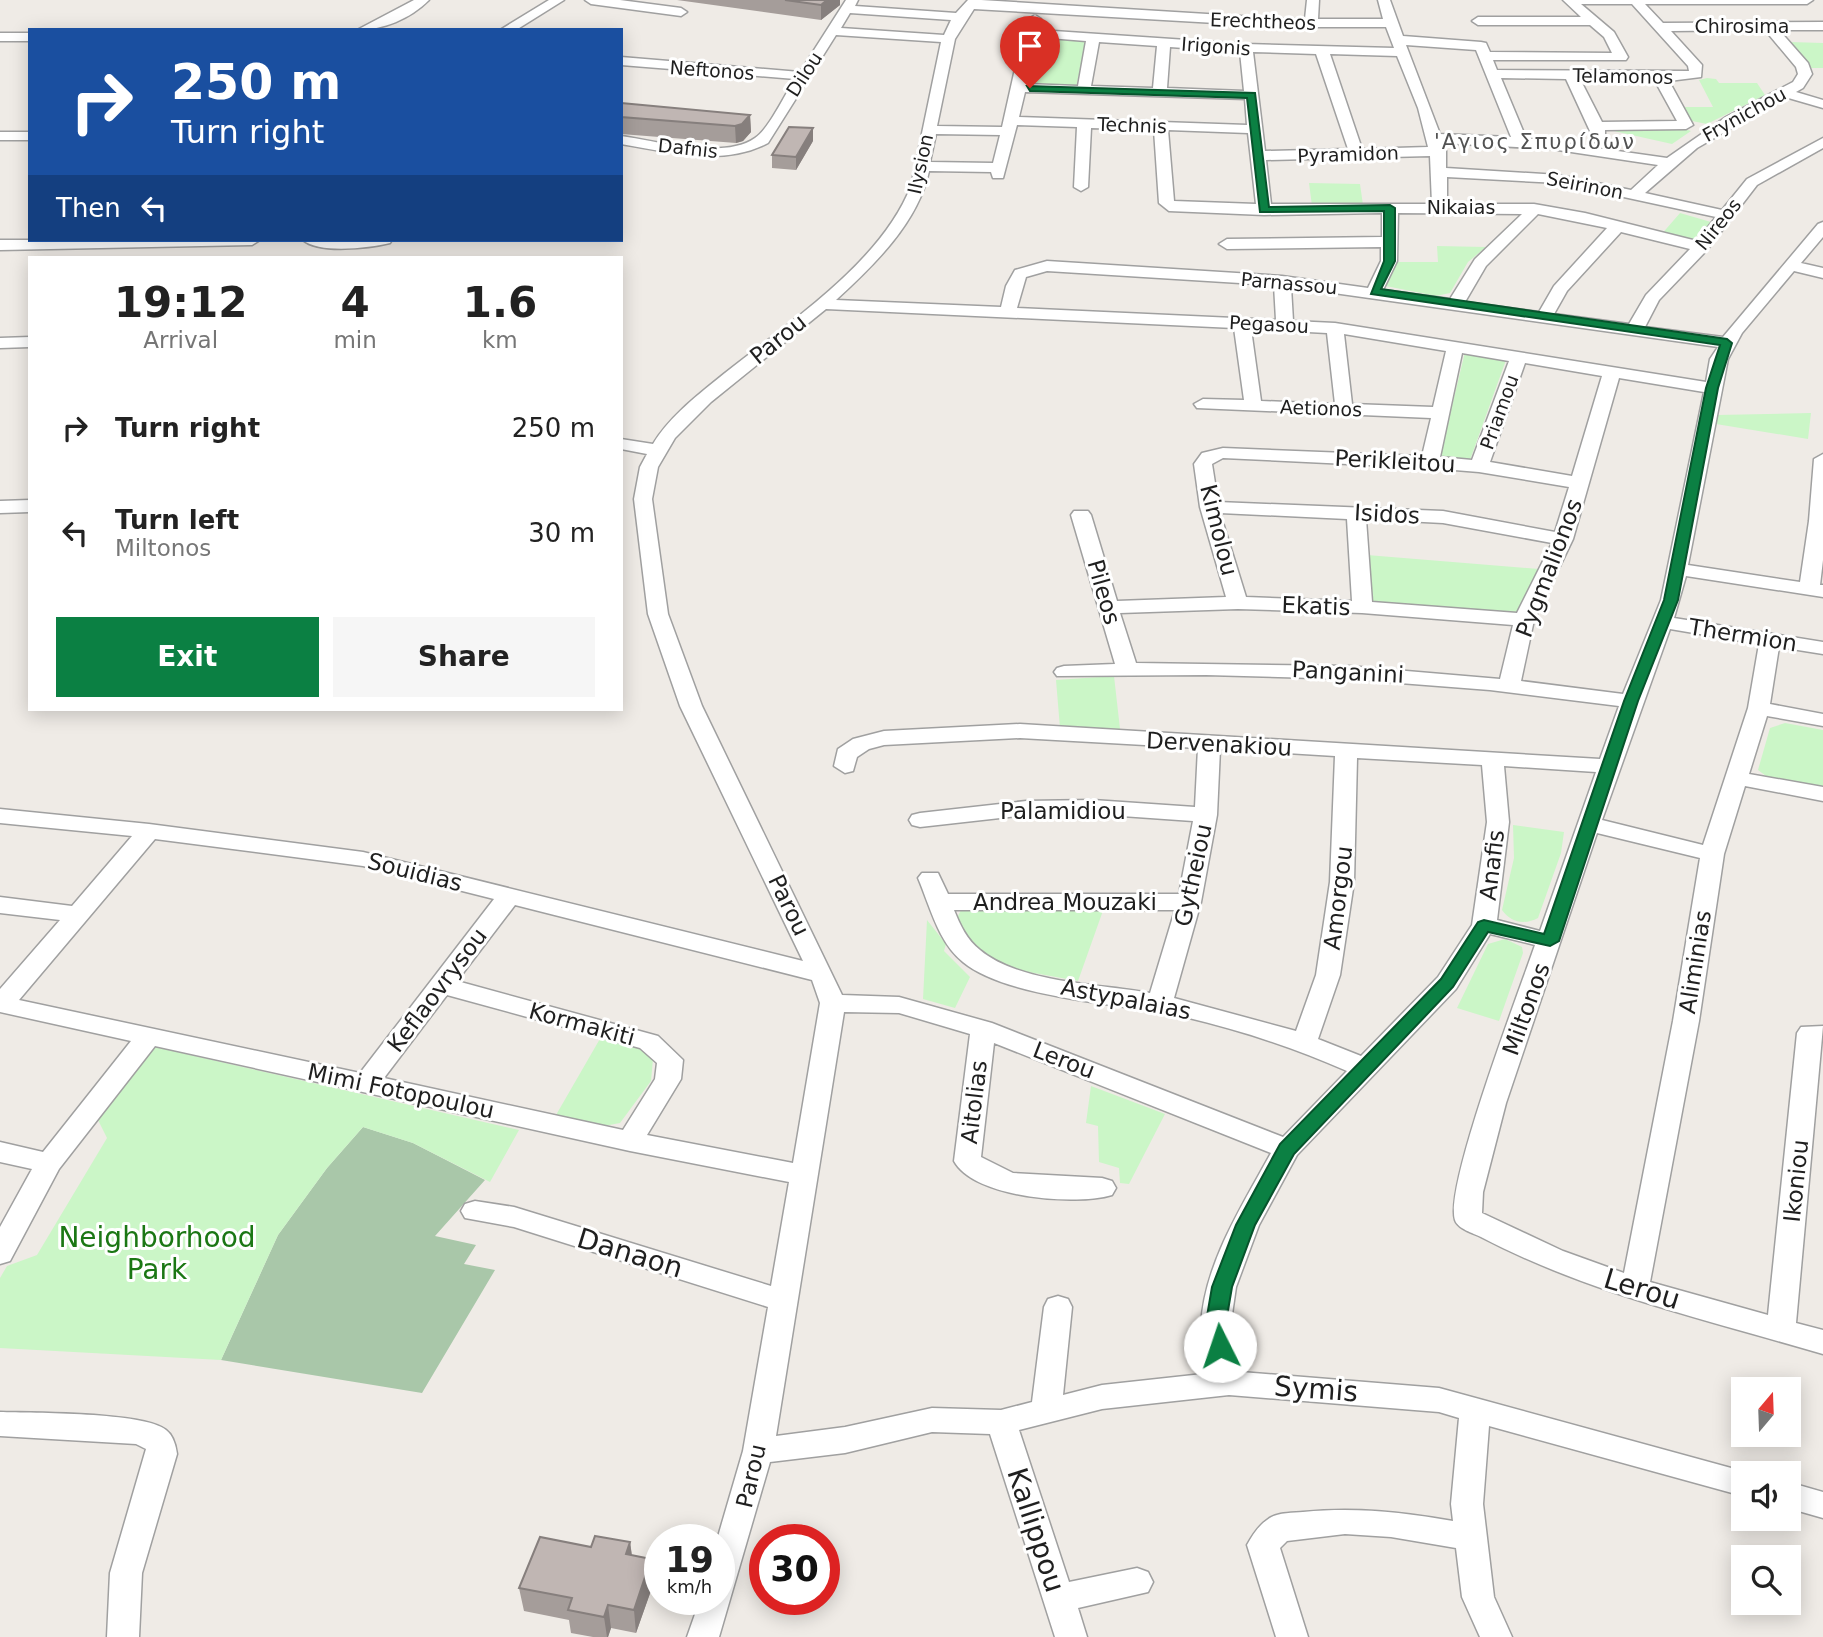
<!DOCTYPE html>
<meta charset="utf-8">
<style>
body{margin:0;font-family:"DejaVu Sans",sans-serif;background:#f6f6f6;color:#222;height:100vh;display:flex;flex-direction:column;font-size:26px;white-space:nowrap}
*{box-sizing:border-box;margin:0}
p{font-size:23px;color:#767676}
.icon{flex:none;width:38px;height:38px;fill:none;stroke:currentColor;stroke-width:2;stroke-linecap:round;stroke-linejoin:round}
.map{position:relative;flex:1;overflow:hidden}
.details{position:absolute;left:28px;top:256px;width:595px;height:455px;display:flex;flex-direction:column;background:#fff;border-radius:0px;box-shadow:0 4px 18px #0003}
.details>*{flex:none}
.guide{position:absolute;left:28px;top:28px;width:595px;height:214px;border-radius:0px;box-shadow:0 4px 18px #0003;background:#1a4fa0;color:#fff;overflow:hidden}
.needle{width:46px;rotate:19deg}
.fabs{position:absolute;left:1731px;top:1377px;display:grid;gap:14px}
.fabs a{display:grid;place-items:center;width:70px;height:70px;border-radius:0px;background:#fff;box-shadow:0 4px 18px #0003;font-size:35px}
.speed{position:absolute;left:644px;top:1524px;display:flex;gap:14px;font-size:35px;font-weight:700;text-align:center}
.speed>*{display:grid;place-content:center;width:91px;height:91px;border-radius:50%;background:#fff;box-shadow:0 4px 18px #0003;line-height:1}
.speed small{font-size:18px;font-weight:400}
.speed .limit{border:10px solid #d22;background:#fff;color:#111}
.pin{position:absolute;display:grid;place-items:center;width:60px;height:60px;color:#fff;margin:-72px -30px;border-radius:50% 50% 50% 0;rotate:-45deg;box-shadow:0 0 7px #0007}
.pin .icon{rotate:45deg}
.me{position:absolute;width:77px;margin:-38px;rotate:356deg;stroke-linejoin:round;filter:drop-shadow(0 0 5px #0008)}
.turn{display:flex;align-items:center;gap:24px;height:147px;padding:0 28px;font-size:32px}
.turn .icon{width:91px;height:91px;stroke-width:2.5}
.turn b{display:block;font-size:49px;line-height:60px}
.then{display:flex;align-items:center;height:66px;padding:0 28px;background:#0003;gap:14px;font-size:26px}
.eta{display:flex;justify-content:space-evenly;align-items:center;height:119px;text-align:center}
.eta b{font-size:42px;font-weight:700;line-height:49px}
.cta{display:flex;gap:14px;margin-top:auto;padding:14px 28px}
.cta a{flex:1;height:80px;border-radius:0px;background:#0b8043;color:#fff;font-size:28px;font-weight:700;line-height:80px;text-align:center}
.cta a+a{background:#f6f6f6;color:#222}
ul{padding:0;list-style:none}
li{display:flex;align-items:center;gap:21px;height:105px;padding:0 28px}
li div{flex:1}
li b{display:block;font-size:26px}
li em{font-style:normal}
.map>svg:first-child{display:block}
.cemetery{fill:#a9c7a9}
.park{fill:#cbf6c7}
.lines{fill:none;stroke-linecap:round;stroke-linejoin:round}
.minor-casing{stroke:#a0a0a0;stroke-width:3}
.minor{fill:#fff;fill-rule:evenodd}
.wall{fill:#a59d9a}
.shaded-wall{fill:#867f7d}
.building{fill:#c0b6b3;stroke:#867f7d;stroke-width:2}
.route{fill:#0b8043;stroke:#07532c;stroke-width:2}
.labels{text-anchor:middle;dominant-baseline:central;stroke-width:6;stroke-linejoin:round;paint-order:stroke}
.far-street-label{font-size:19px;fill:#1f1f1f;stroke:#fff}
.far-quarter-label{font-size:21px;letter-spacing:2px;fill:#525252;stroke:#fff}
.street-label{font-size:23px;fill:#1f1f1f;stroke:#fff}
.near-park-label{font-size:28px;fill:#1b7714;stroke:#fff}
.near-street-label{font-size:28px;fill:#1f1f1f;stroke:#fff}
</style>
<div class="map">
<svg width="1823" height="1637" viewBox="0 0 1823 1637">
<rect width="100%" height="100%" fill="#efebe6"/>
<path class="cemetery" d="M363,1127L413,1143L485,1180L435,1236L476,1245L464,1264L495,1270L422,1393L221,1360L278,1235L327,1168Z"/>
<path class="park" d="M1037,37L1087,39L1076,87L1025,85Z
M1790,42L1823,43V68H1810Z
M1707,78L1716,79L1719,83H1757L1765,95L1707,124L1692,121L1681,107H1713L1699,80Z
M1681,128L1691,131L1672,144L1605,129Z
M1309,183L1360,184L1363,205L1312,206Z
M1680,213L1711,222L1691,242L1660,236Z
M1437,246L1486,247L1468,262L1450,293L1436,296L1386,286L1397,262H1438Z
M1465,352L1506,360L1470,460L1440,456Z
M1811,413L1808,439L1716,424L1717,415Z
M1367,555L1539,569L1518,614L1371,603Z
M1114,676L1120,729L1060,728L1056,680Z
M1785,723L1823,730V790L1770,779L1758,770L1770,728Z
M1513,825L1564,832L1561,853L1538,918C1525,925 1511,923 1502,910L1514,858Z
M1105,905L1078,981L1006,968L972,947L957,918L962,908Z
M927,920L946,944L944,951L970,977L955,1008L923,999Z
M1505,939L1522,947L1523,953L1499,1021L1457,1008L1488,944Z
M601,1037L642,1049L653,1059L651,1081L620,1123L604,1126L556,1115Z
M155,1047L519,1130L490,1182L413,1143L363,1127L327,1168L278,1235L221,1360L0,1348V1278L7,1266L37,1255L107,1138L97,1118Z
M1091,1086L1165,1114L1129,1184L1120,1183L1119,1168L1099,1162L1098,1126L1086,1123Z"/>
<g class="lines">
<g class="minor-casing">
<path id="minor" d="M414,0H429C410,19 383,30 357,30Z
M549,0H564L516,30H500Z
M585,0H620L681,8L687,12L681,16L591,4Z
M846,0H858L855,6L956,13L968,0H981L1287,19H1305L1307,0H1319L1318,19H1383L1378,0H1390L1403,36L1481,42L1486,43L1490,52L1612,53L1604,37L1590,25H1478L1472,21L1478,17H1581L1563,0H1813L1807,4H1645L1663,23L1823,22V30H1779L1808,63L1812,74L1803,88L1796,92L1823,100V108L1785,97L1697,148L1645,193L1722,210L1747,179L1823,138V148L1757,185L1707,250L1659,300L1645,327L1723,337L1818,224L1823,222V237L1801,263L1823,268V278L1794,271L1742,333L1728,359L1688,565L1800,582L1809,521L1814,459L1823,454V560L1820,585H1823V597L1686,576L1674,618L1823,642V654L1779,647L1770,704L1823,714V726L1767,716L1749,774L1823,787V801L1745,786L1724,854L1699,1021L1650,1282L1768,1315L1797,1033L1801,1027L1823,1026L1796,1323L1823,1330V1354C1707,1320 1588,1293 1481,1237C1473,1233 1458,1229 1455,1220C1444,1187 1520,989 1535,945L1490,934L1456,989L1297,1155L1259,1225L1236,1287L1230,1328L1241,1372L1439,1388L1753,1474H1743V1496L1489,1426L1483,1504L1494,1597L1512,1637H1480L1462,1597L1456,1548L1391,1537L1345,1534L1287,1541L1280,1548L1308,1637H1276L1247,1545C1252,1536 1258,1526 1267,1520C1276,1512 1292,1513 1303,1512C1355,1507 1402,1512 1453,1521L1451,1504L1459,1418L1439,1412L1229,1395L1102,1409L1019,1430L1069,1582L1137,1568L1148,1572L1153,1582L1148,1592L1078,1608L1087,1637H1055L990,1434L932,1432L845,1453L770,1462L719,1637H687L700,1600H719L717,1540L743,1451L768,1307L514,1227L465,1218L461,1211L465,1204L475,1201L514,1207L771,1286L789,1182L630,1151L155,1046L59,1169L10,1261L0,1264V1227L32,1169L0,1162V1142L43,1152L131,1041L0,1012V989L60,920L0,913V897L72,906L132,836L0,823V809L149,824L363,852L803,961L680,706L648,614L634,499L640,467L647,454L621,449V439L653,444C670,416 699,394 725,373C788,323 881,263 911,186L941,42L836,35L768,143C722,167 670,152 621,144V136C657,141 724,160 755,138C769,129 785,94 795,79L621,65V57L800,72ZM1581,4H1632L1688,66L1689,71L1497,70L1493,60H1626L1628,57L1614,32ZM974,9L1287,27H1386L1394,48L1246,44L1039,30L1041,19L1035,15L1029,19L1023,33L1002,127L937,126L955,39ZM850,13L951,20L944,35L841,28ZM1765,30L1796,67L1798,74L1793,82L1726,117L1667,158L1526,138L1501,78L1566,79L1595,142H1605V130L1686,129L1693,125L1669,81L1701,77L1702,65L1671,31ZM1037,37L1086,41L1078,86L1026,84ZM1099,42L1157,46L1153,88L1091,86ZM1406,45L1476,50L1511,137L1440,134ZM1170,47L1240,52L1244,91L1167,88ZM1253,52L1316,54L1348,149L1265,151ZM1330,54L1397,56L1418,108L1428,147L1362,149ZM1580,79L1655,81L1677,121L1602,122ZM1025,92L1245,99L1247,125L1019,117ZM1017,125L1077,127L1074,187L1081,191L1088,187L1091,128L1154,130L1159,203L1169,211L1264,215L1382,213V237L1227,239L1219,244L1227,249L1381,247V261L1368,288L1282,276L1047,261L1015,270L1006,286L1001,307L836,300C874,265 918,223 929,171L991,172L993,178H1003ZM1168,130L1248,133L1256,204L1174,201ZM936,134L1000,135L993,163L930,162ZM1442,143L1551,149L1658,165L1631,190L1559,175L1446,168V151ZM1430,156L1432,204H1271L1266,160ZM1447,177L1559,183L1716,217L1697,241L1585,213L1534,204H1447ZM1398,213L1522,214L1475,259L1450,299L1383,290L1397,261ZM1538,214L1607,228L1554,286L1539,312L1465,302L1486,266ZM1621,232L1690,249L1646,295L1629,324L1554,314L1567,291ZM1047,271L1274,285L1276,320L1017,308L1026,277ZM1291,287L1718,347L1710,359L1706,382L1335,323L1293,321ZM826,309L1234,328L1244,400L1203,399L1194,404L1197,408L1431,418L1422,456L1223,448L1202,453L1194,464L1200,507L1226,597L1117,601L1091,515L1088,511H1074L1071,515L1115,664L1064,666L1057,668L1054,672L1057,676L1206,675L1348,679L1490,690L1619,706L1600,759L1020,724L884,731L853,739L838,749L834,766L845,773L853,771L857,757L869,749L884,745L1020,738L1198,748L1195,807L1093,800L1026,801L920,813L912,815L909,820L912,825L920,827L1026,815L1093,814L1193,821L1179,894H948L938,873H922L918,878C930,906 938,942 963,962C1008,999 1126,1004 1185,1017C1240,1030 1295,1048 1347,1071L1283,1137L992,1023L899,997L842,995L702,706L668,614L652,499L658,467L675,438L711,402ZM1251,329L1327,333L1335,404L1261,401ZM1344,334L1446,351L1433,407L1352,404ZM1462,353L1509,361L1472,460L1440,457ZM1525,363L1602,376L1572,476L1490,462ZM1619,378L1704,392L1661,600L1623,694L1521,681L1534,620L1573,539ZM1223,458L1430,468L1479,472L1569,487L1555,532L1443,511L1218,502L1212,464ZM1220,513L1347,519L1352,601L1246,597ZM1366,519L1443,523L1552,543L1517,613L1372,602ZM1238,609L1362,613L1513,625L1500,679L1348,666L1136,663L1120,613ZM1670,629L1759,644L1748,708L1703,845L1602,820ZM1220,749L1335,756L1330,882L1316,975L1296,1031L1174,998L1201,902L1217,815ZM1357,758L1482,765L1487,822L1472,925L1438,977L1361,1056L1318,1039L1340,975L1354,882ZM1504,766L1596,772L1540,931L1497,920L1509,822ZM1597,833L1700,858L1673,1021L1624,1273L1563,1251L1482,1213L1483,1192L1506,1103ZM155,839L363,866L494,899L360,1073L19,1000ZM515,905L812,980L820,1003L793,1163L647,1135L681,1079L683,1060L658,1036L457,981ZM954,910H1175L1150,993C1101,984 1019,983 980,950C967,940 960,925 954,910ZM447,995L640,1048L657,1063L655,1079L623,1130L384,1078ZM844,1012L899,1013L970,1034L954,1161C974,1198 1075,1206 1112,1195L1116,1188L1112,1181L1102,1178L1013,1173L981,1157L994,1043L1271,1153C1242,1206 1204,1264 1201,1326C1200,1340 1208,1359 1212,1373L1102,1385L1063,1395L1072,1307L1068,1299L1058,1296L1048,1299L1044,1307L1032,1402L1001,1410L932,1408L845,1427L776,1436Z
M0,33H30V41H0Z
M0,132H30V140H0Z
M0,240H260L252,245L0,250Z
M303,240H392L390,243C370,248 319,254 303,240Z
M30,337V347L0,348V338Z
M30,500V512L0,513V501Z
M0,1412C32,1413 145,1412 166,1430C173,1435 176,1446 177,1454L142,1573L139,1637H107L110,1573L146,1449L136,1444L0,1436Z
M1788,1482L1823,1492V1518L1788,1508Z"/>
</g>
<use href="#minor" class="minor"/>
</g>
<path class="wall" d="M677,0H840V5L821,20Z
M621,103L750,115L751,132L743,141L736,143L621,134Z
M813,141L796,170L772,168V155Z
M630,1542L632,1555L651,1559L654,1582L636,1633L611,1628L608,1637H593L571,1633L569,1620L524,1611L519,1588L591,1547Z"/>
<path class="shaded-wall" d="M827,0H840V5L821,20V5Z
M750,115L751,132L743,141L736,143L735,126Z
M813,128V141L796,170V157Z
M630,1542L633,1566L626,1554Z
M651,1559L654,1582L636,1633L634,1610Z
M608,1605L611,1628L608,1637H607L604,1617Z"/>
<path class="building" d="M785,0H827L821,5Z
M621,103L750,115L742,124L735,126L621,117Z
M789,127L813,128L796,157L772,155Z
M595,1536L630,1542L626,1554L651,1559L634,1610L608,1605L604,1617L568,1610L572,1598L519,1588L540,1537L591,1547Z"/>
<path class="route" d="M1027,86L1255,93L1269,207L1390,205L1395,208V261L1381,289L1727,339L1732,343L1718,388L1678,600L1638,701L1559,941L1550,946L1488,932L1453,987L1294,1154L1255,1225L1232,1287L1225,1328L1230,1346L1227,1352H1212L1205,1328L1212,1287L1236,1225L1280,1144L1441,979L1478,922L1484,920L1544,934L1624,701L1664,600L1706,388L1720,345L1371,294L1384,261V211L1260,212L1247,98L1030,91Z"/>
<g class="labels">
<g class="far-street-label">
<text transform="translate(1263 21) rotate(2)">Erechtheos</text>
<text x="1742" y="26">Chirosima</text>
<text transform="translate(1216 46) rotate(4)">Irigonis</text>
<text transform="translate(712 70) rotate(4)">Neftonos</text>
<text transform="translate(804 74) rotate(-57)">Dilou</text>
<text transform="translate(1623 76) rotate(1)">Telamonos</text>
<text transform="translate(1744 114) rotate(-29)">Frynichou</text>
<text transform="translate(1132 125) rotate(2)">Technis</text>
<text transform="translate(688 148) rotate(6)">Dafnis</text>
<text transform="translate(1348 154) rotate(-2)">Pyramidon</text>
<text transform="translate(920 164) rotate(-78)">Ilysion</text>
<text transform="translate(1585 185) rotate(11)">Seirinon</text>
<text x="1461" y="207">Nikaias</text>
<text transform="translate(1718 224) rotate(-51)">Nireos</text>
<text transform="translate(1289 283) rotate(5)">Parnassou</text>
<text transform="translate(1269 324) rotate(3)">Pegasou</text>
<text transform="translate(1321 408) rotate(2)">Aetionos</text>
<text transform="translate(1499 412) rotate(-70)">Priamou</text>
</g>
<g class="far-quarter-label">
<text x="1535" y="142">'Αγιος Σπυρίδων</text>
</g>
<g class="street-label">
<text transform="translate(778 339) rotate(-39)">Parou</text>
<text transform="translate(1395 461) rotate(3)">Perikleitou</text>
<text transform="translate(1387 514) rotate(3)">Isidos</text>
<text transform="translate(1219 530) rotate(76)">Kimolou</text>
<text transform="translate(1549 568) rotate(-69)">Pygmalionos</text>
<text transform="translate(1104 592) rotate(74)">Pileos</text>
<text transform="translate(1316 606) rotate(2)">Ekatis</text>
<text transform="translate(1743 635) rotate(9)">Thermion</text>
<text transform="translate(1348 672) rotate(3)">Panganini</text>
<text transform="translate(1219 744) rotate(3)">Dervenakiou</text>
<text x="1063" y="811">Palamidiou</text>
<text transform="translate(1492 865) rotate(-83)">Anafis</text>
<text transform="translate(415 872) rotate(14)">Souidias</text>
<text transform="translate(1193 875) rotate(-78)">Gytheiou</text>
<text transform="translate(1338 898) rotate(-83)">Amorgou</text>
<text x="1065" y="902">Andrea Mouzaki</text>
<text transform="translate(789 905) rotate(64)">Parou</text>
<text transform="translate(1695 962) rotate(-81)">Aliminias</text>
<text transform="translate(437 990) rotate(-53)">Keflaovrysou</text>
<text transform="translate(1126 999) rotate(11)">Astypalaias</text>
<text transform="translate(1526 1009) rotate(-70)">Miltonos</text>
<text transform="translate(582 1024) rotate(15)">Kormakiti</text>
<text transform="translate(1064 1060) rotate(21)">Lerou</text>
<text transform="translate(401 1091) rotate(12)">Mimi Fotopoulou</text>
<text transform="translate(974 1102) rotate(-83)">Aitolias</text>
<text transform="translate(1796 1181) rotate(-84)">Ikoniou</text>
<text transform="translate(751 1476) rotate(-77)">Parou</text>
</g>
<g class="near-park-label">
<text x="157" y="1237">Neighborhood<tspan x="157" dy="32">Park</tspan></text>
</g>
<g class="near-street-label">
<text transform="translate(630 1253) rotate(17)">Danaon</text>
<text transform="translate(1642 1289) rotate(17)">Lerou</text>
<text transform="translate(1316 1389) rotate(4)">Symis</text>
<text transform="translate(1036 1530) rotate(72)">Kallippou</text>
</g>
</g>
</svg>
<div class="fabs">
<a><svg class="needle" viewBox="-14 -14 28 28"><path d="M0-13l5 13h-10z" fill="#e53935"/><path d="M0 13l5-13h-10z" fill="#767676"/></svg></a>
<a><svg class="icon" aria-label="sound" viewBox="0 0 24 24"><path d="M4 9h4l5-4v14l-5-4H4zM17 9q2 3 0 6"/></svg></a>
<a><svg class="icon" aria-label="search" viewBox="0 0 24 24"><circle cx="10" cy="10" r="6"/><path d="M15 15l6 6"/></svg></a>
</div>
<div class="speed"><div>19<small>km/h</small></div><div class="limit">30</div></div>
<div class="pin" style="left:1030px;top:88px;background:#d93025"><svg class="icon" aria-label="arrive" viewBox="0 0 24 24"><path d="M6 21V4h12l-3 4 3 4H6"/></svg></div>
<svg class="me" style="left:1220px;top:1346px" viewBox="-20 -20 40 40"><circle r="19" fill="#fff"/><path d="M0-13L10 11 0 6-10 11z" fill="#0b8043"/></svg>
<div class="guide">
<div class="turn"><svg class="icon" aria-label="right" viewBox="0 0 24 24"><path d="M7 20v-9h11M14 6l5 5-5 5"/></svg><div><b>250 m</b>Turn right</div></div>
<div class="then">Then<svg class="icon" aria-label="left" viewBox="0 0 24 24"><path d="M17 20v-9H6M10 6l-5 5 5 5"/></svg></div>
</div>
<section class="details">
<div class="eta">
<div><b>19:12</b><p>Arrival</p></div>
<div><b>4</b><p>min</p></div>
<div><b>1.6</b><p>km</p></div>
</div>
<ul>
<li><svg class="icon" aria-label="right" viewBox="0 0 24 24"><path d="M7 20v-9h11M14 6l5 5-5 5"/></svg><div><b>Turn right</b></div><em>250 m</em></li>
<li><svg class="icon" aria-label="left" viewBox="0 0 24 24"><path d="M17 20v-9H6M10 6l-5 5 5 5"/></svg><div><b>Turn left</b><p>Miltonos</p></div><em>30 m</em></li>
</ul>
<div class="cta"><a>Exit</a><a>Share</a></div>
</section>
</div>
